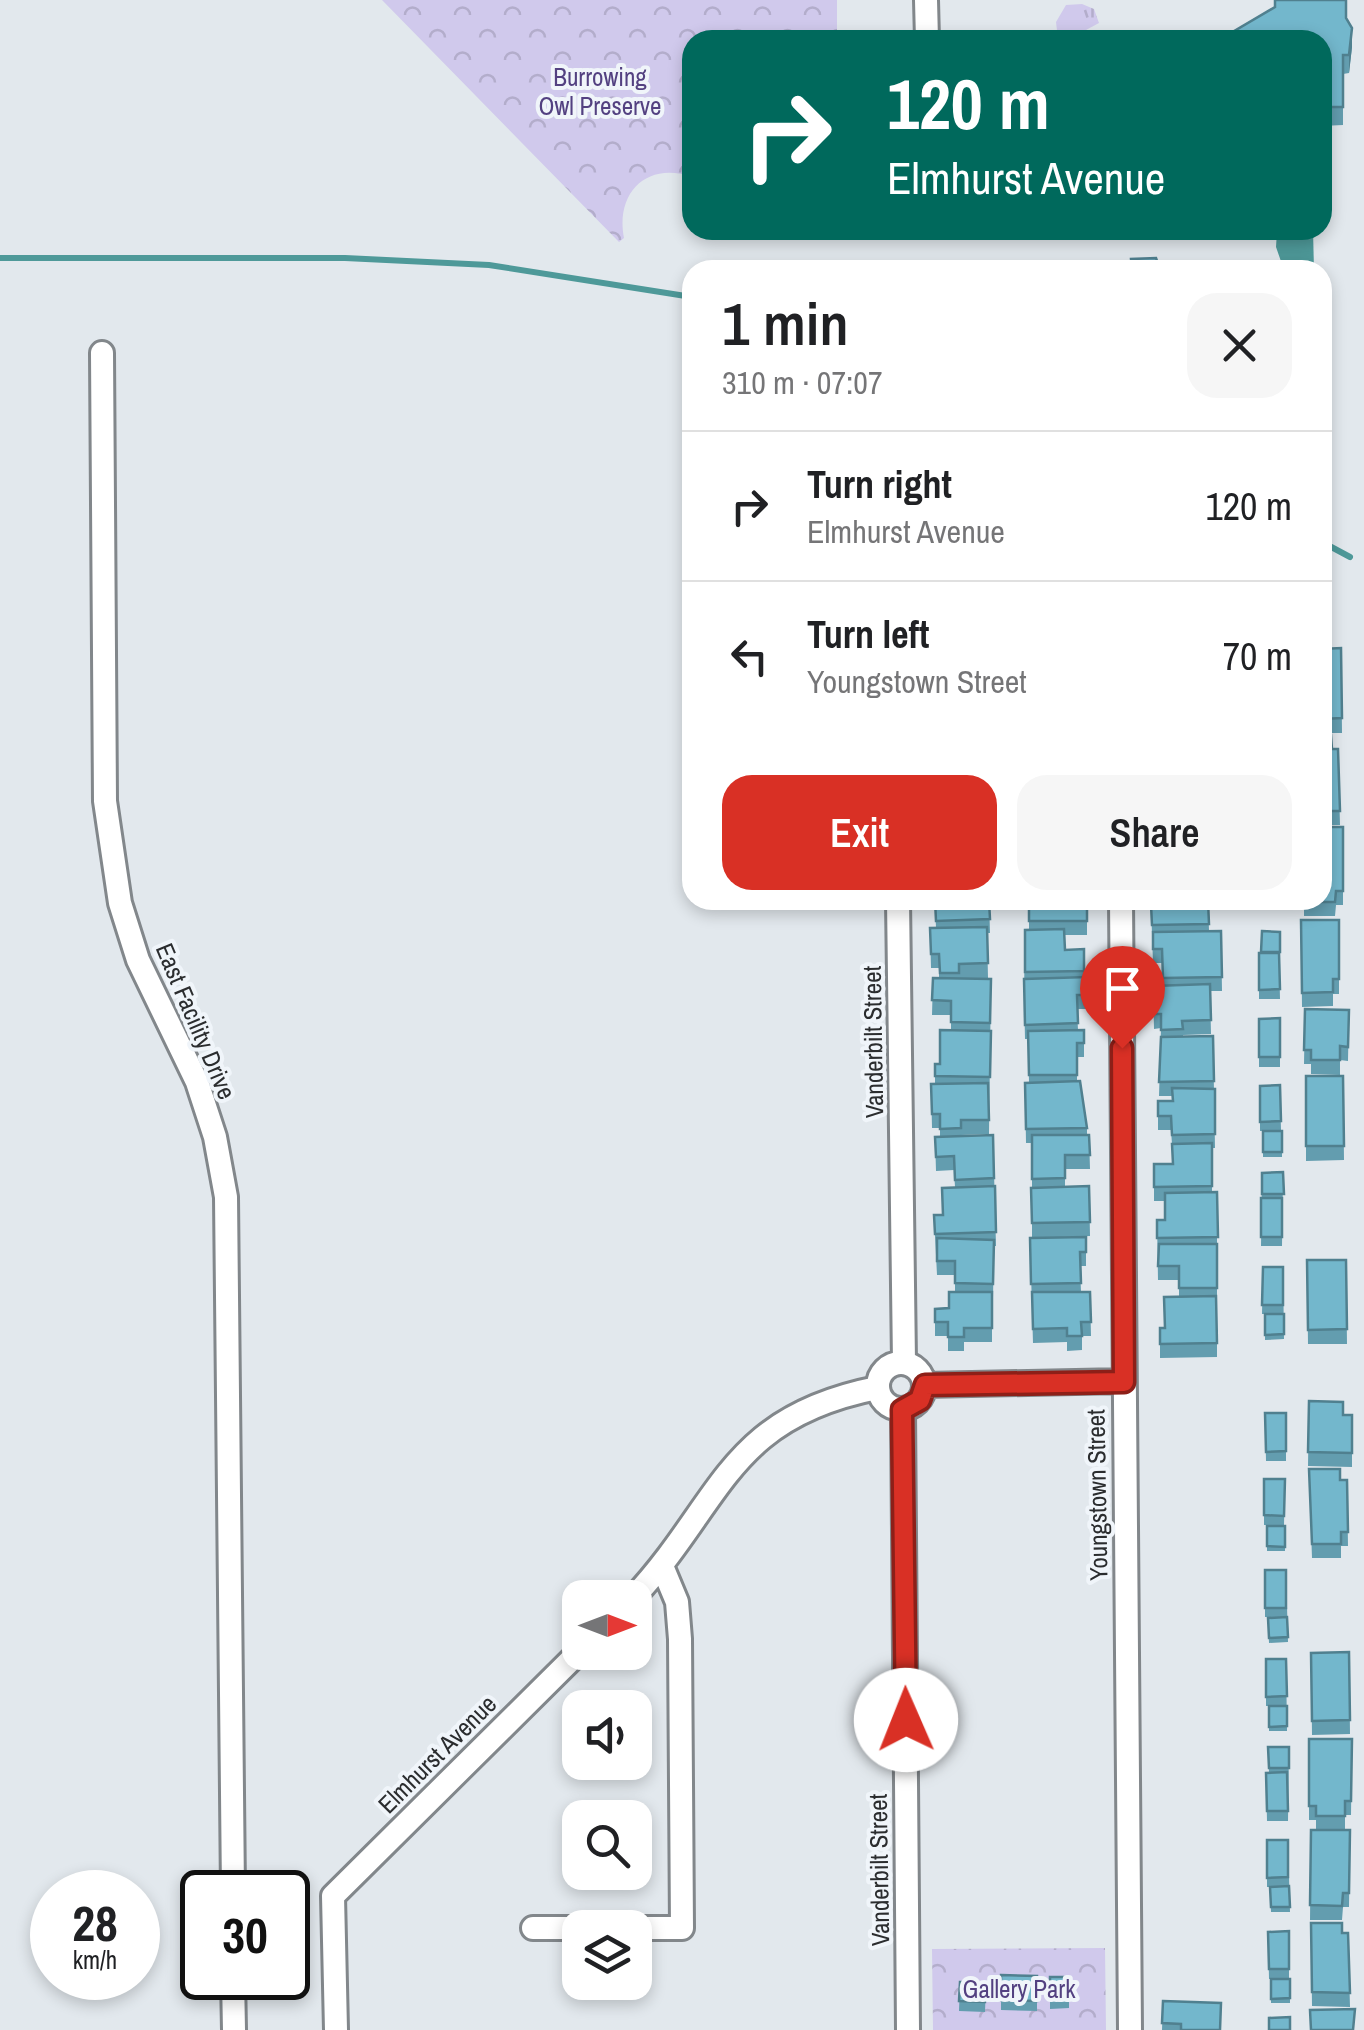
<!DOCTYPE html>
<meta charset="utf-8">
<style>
body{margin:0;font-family:"Archivo Narrow",sans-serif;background:#f6f6f6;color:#202124;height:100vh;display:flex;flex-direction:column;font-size:38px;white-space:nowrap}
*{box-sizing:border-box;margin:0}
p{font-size:32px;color:#757577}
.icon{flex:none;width:55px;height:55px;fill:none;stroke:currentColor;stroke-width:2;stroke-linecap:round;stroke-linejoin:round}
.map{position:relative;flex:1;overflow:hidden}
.sheet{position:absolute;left:682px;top:260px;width:650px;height:650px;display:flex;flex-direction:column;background:#fff;border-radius:30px;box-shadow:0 5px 15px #0003}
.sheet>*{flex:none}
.guide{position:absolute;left:682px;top:30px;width:650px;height:210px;border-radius:30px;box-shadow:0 5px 15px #0003;background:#00695c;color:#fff;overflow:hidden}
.needle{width:65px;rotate:90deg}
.tools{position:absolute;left:562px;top:1580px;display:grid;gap:20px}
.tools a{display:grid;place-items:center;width:90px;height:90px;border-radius:20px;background:#fff;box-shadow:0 5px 15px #0003;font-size:50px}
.speed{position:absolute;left:30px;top:1870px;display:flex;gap:20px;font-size:50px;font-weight:700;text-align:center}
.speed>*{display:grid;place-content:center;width:130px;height:130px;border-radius:50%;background:#fff;box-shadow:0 5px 15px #0003;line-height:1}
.speed small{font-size:25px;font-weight:400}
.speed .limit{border:5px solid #111;border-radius:15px;background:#fff;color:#111}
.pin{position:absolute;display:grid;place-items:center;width:85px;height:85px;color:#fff;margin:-102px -42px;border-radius:50% 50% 50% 0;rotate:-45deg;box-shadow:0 0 10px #0007}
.pin .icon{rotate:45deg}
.me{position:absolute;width:110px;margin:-55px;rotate:359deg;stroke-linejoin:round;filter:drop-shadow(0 0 8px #0008)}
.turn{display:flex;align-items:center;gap:35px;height:210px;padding:0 40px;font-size:45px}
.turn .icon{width:130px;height:130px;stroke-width:2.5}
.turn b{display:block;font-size:70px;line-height:85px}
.round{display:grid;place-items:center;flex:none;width:105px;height:105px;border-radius:30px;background:#f6f6f6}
.headline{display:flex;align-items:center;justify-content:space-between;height:170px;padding:0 40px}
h1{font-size:60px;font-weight:600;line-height:75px}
.primary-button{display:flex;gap:20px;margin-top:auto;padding:20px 40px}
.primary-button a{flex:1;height:115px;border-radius:30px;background:#d93025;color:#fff;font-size:40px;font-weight:600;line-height:115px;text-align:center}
.primary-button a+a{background:#f6f6f6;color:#202124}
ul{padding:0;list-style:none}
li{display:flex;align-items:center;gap:30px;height:150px;padding:0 40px;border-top:2px solid #e0e0e0}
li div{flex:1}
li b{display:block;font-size:38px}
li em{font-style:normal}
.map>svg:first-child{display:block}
.grass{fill:url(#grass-tufts)}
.park{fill:url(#park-crowns)}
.water{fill:#4e9999}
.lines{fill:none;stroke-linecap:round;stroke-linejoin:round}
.stream{stroke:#4e9999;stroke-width:6}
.minor-casing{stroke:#82878b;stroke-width:28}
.minor{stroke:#fff;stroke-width:22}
.wall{fill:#639daf}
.shaded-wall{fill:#50808f}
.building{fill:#73b7cc;stroke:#50808f;stroke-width:2.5}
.route-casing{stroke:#8d1f18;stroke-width:25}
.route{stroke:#d93025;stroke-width:18}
.labels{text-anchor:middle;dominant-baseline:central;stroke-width:8;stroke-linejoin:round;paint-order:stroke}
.park-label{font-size:25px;fill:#534181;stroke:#f0f5fa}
.street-label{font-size:25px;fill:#2b2d2f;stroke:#f0f5fa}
</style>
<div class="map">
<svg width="1364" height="2030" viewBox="0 0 1364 2030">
<defs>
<pattern id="grass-tufts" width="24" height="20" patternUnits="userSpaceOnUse" patternTransform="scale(2.5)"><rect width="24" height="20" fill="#d0c9ec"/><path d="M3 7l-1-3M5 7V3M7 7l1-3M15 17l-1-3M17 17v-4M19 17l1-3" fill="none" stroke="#b3adcb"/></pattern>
<pattern id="park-crowns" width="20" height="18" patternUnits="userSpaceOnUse" patternTransform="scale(2.5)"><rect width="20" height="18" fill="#d0c9ec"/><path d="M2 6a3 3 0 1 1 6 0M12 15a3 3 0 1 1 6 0" fill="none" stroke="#b3adcb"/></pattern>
</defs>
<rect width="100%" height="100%" fill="#e2e8ed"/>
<path class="grass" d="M1082,4L1094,9L1099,23L1086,30L1088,40H1076L1074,34L1058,39L1056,22L1066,5Z"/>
<path class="park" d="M382,0H837V40H692V177C648,161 615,192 624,238L619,242Z
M1105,1948L1106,2030H933L932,1949Z"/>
<path class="water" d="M1277,230H1313L1314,270H1284L1276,247Z"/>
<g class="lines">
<path class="stream" d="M0,258H345L489,265L692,297
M1322,542L1350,557"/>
<g class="minor-casing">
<path id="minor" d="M926,0L927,40
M102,353L105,801L120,903L138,960L197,1082L215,1137L226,1197L233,1892
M898,900L904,1362
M1121,900L1130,2030
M878 1386a23 23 0 1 1 46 0a23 23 0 1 1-46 0Z
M925,1385L1123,1381
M903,1410L908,2030
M633,1598C723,1502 726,1418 877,1388
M533,1928H580
M635,1928H682L680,1639L677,1602L662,1566
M233,1978L234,2030
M336,2030L333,1896L580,1651"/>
</g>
<use href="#minor" class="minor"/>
</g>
<path class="wall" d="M1346,18L1352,47L1349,73L1343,74V125L1322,126V40Z
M1341,648L1342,733H1322V649Z
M1322,735L1332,749H1338L1340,825H1322Z
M1343,827V905H1336L1335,916H1304V900Z
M935,900H989L990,933H987L988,978L959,979H991L989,1134L961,1135V1136L993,1135L996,1246H994L993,1298H992V1342H964V1351H948V1336H935V1309L949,1308L955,1292V1275H937L934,1215H942L955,1187L954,1170L936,1171L935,1137H940V1128H932L931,1084H935V1064H940L951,1031V1015H932L933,978H939V968H931L930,928H936Z
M1029,900H1087V935H1065V950L1084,949L1087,1009H1077L1078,1030H1084V1057H1077V1082L1087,1128V1135H1089L1090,1169H1065V1187L1089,1186L1090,1236L1032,1238V1143H1026L1025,1083L1029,1082L1028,1039H1025L1024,993L1025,930H1029Z
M1208,900L1209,931H1221L1222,991H1210L1211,1034L1183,1035V1037L1213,1036L1215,1148H1212V1192H1217V1357L1160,1358V1328H1165L1179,1297V1280H1158L1157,1220H1165V1201H1154V1164H1173V1158L1171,1130H1158V1101H1173V1096H1159L1161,1028L1154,1029L1153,986L1162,985V963H1153L1151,905L1175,904Z
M1261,900H1280V910H1261Z
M1301,920H1339V994H1333V1006L1302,1007Z
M1259,953L1279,957L1280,999H1259Z
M1305,1009L1349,1010L1348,1061L1340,1060V1075L1311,1074V1064H1304Z
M1280,1018V1067H1259V1019Z
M1306,1076H1343L1344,1160L1306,1161Z
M1280,1085L1281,1131H1260V1086Z
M1263,1131H1282V1157H1263Z
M1283,1172L1282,1246H1261L1262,1173Z
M1086,1237V1266H1080L1081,1292H1090L1091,1336H1082V1350L1067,1351V1342L1033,1343L1030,1238Z
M1307,1260H1346L1347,1344H1308Z
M1263,1267H1283L1284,1339L1265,1340V1314H1269H1262Z
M1309,1401L1343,1415H1352V1467L1308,1466Z
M1265,1413H1286V1461H1266Z
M1309,1469L1340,1480H1347L1348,1546H1341V1558H1312Z
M1264,1479H1285L1284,1525H1264Z
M1267,1526H1285V1551H1267Z
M1265,1570H1286L1288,1642L1269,1643L1268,1618L1277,1617H1265Z
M1349,1652L1350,1734L1312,1735L1311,1653Z
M1266,1659H1286L1287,1731H1269V1706H1266Z
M1309,1739H1352L1351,1815H1345V1830H1316V1820H1309Z
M1268,1747H1289L1288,1821H1267L1266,1773L1269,1772Z
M1311,1830H1350L1349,1907H1343L1342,1920H1310Z
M1267,1840H1288L1290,1912H1271L1270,1887H1267Z
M1311,1923L1342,1933H1348L1350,2007L1312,2006Z
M1289,1931V1978L1269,1979L1268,1932Z
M1001,1975L1037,1976V2011L1001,2010Z
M1050,1977H1069V2008L1050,2009Z
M1271,1979H1290V2003H1271Z
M960,1982L986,1983L985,2012L959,2011Z
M1163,2001L1220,2030H1162Z"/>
<path class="shaded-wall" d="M1352,28V47L1349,73V55Z"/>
<path class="building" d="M1275,0H1346V18L1352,28L1349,55H1343V107H1322V40H1219L1275,7Z
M1156,258L1158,264L1213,262V270H1132L1131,259Z
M1341,648L1342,718L1322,719V649Z
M1322,735H1331L1332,749H1338L1340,811H1322Z
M1322,827H1343V891H1336L1335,902H1304V900H1322Z
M935,900H989L990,919L936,921Z
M1029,900H1087V921H1029Z
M1175,900H1208L1209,924L1152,925L1151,905L1175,904Z
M1261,900H1280V905H1261Z
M1301,920H1339V979H1333V992L1302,993Z
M987,927L988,963L959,964V973H940L939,954H931L930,928Z
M1064,929L1065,950L1084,949V971L1025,972V930Z
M1221,931L1222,977L1163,978L1162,949H1153V932Z
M1262,931L1280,932V952H1261Z
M1259,953H1279L1280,989L1259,990Z
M1087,977V995H1077L1078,1023L1025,1025L1024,979Z
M933,978L991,979L990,1023L951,1022V1001L932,1000Z
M1210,984L1211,1020L1182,1021L1183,1029L1161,1030V1014H1154L1153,986Z
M1305,1009L1349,1010L1348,1047L1340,1046V1060H1311V1050H1304Z
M1280,1018V1057H1259V1019Z
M940,1030L991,1031L990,1077L935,1076V1064H940Z
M1084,1030V1043H1077V1075H1029L1028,1031Z
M1213,1036L1214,1081L1159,1082L1161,1037Z
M1306,1076H1343L1344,1146H1306Z
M1080,1081L1087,1128L1026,1129L1025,1083Z
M988,1083L989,1120H961V1128L940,1129V1114H932L931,1084Z
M1280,1085L1281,1121L1260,1122V1086Z
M1172,1088L1215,1089V1134L1172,1135L1171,1116H1158V1101H1173Z
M1263,1131H1282V1152H1263Z
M993,1135L994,1178L955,1180L954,1156L936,1157L935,1137Z
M1032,1135H1089L1090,1155H1065V1178L1032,1179Z
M1212,1143V1186L1154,1187V1164H1173L1172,1144Z
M1283,1172L1284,1194H1262V1173Z
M995,1186L996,1232L935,1234L934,1215H943L942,1188Z
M1089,1186L1090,1222L1032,1223L1031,1188Z
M1217,1192L1218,1237L1157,1238V1220H1165V1193Z
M1261,1198H1282V1237H1261Z
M1086,1237V1252H1080L1081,1283L1031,1284L1030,1238Z
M937,1238L994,1240L993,1284L955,1283V1261H937Z
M1159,1244H1217V1288H1179V1266H1158Z
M1307,1260H1346L1347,1329L1308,1330Z
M1263,1267H1283V1305H1262Z
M949,1292H992V1328H964V1337H948V1322H935V1309L949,1308Z
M1032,1292H1090L1091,1322H1081L1082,1336H1067V1328L1033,1329Z
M1216,1296L1217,1343L1160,1344V1328H1165L1164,1297Z
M1265,1314H1284V1334L1265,1335Z
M1309,1401L1343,1402V1415H1352V1453L1308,1452Z
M1265,1413H1286V1451L1266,1452Z
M1309,1469H1340V1480H1347L1348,1532H1341V1544H1312Z
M1264,1479H1285L1284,1516L1264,1515Z
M1267,1526H1285V1547L1267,1546Z
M1265,1570H1286V1608H1265Z
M1287,1617L1288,1637L1269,1638L1268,1618Z
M1349,1652L1350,1720L1312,1721L1311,1653Z
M1266,1659H1286L1287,1696L1266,1697Z
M1269,1706H1287V1726L1269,1727Z
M1309,1739H1352L1351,1801H1345V1816H1316V1806H1309Z
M1268,1747H1289V1768H1269Z
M1287,1772L1288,1811H1267L1266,1773Z
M1311,1830H1350L1349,1893H1343L1342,1906L1310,1905Z
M1267,1840H1288V1877L1267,1878Z
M1289,1886L1290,1907H1271L1270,1887Z
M1311,1923H1342V1933H1348L1350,1993L1312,1992Z
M1289,1931V1969H1269L1268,1932Z
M1001,1975L1037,1976V2001L1001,2000Z
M1050,1977H1069V1999H1050Z
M1271,1979H1290V1998L1271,1999Z
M960,1982L986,1983L985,2002L959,2001Z
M1163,2001L1221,2003L1220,2030H1181V2024L1162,2023Z
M1355,2009L1353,2030H1311L1310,2010Z
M1290,2017V2030H1269V2018Z"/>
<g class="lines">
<g class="route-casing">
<path id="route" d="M906,1720L902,1410L920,1400L925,1385L1124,1382L1122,1048"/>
</g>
<use href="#route" class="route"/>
</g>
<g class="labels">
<g class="park-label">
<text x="600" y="77">Burrowing<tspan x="600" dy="29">Owl Preserve</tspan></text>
<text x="1019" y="1989">Gallery Park</text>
</g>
<g class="street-label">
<text transform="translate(196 1021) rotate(67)">East Facility Drive</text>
<text transform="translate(873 1042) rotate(-91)">Vanderbilt Street</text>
<text transform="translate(1097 1495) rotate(-91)">Youngstown Street</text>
<text transform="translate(437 1754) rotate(-45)">Elmhurst Avenue</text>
<text transform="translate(879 1870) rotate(-91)">Vanderbilt Street</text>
</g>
</g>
</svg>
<div class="tools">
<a><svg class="needle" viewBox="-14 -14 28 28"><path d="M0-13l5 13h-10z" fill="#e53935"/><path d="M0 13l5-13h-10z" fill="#757577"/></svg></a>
<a><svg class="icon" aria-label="sound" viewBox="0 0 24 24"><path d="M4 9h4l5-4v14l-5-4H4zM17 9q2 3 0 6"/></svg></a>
<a><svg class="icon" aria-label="search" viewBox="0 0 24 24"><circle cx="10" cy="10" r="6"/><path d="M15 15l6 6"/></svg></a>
<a><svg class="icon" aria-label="layers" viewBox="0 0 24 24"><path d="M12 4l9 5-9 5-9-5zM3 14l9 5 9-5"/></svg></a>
</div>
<div class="speed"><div>28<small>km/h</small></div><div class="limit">30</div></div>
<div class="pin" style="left:1122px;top:1048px;background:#d93025"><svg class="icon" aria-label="arrive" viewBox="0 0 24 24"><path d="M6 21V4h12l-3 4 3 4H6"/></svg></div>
<svg class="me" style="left:906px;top:1720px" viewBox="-20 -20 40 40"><circle r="19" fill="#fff"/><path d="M0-13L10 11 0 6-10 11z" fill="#d93025"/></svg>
<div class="guide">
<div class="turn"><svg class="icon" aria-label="right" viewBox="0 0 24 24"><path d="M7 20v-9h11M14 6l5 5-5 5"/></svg><div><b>120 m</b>Elmhurst Avenue</div></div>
</div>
<section class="sheet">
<div class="headline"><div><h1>1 min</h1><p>310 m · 07:07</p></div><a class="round"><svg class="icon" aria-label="close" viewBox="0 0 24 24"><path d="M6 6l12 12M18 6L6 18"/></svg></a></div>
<ul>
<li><svg class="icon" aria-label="right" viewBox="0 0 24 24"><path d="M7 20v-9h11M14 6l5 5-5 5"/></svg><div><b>Turn right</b><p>Elmhurst Avenue</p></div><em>120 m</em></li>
<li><svg class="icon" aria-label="left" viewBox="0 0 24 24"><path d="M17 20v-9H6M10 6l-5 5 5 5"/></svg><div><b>Turn left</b><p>Youngstown Street</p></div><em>70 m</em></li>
</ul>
<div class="primary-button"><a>Exit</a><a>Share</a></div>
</section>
</div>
